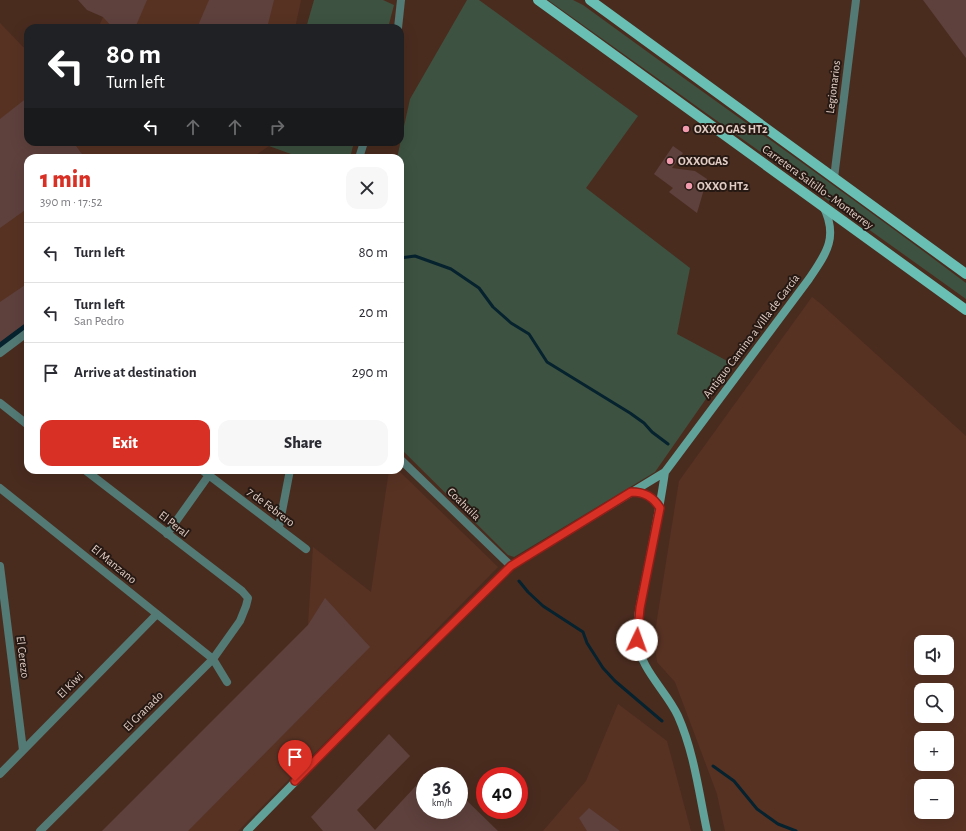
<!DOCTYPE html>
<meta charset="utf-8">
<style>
body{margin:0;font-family:"Alegreya Sans",sans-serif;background:#f7f7f7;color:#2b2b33;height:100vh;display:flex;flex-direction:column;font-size:15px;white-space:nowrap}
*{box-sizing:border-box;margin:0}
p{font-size:13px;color:#7c7c81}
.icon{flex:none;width:22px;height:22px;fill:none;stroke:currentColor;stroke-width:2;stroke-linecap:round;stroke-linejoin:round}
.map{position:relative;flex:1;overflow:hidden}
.panel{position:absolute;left:24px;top:154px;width:380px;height:320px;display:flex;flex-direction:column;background:#fff;border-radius:12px;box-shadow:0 4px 16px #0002}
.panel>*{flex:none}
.hud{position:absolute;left:24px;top:24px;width:380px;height:122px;border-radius:12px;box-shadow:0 4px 16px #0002;background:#202124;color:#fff;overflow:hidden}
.buttons{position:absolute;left:914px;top:635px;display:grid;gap:8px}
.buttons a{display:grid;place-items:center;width:40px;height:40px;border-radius:8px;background:#fff;box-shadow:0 4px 16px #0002;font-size:20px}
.speed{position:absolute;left:416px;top:767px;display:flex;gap:8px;font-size:20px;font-weight:700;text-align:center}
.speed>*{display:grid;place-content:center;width:52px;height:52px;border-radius:50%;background:#fff;box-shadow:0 4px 16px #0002;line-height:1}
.speed small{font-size:10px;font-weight:400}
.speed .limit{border:6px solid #d22;background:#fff;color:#111}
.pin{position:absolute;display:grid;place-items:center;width:34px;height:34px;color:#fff;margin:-41px -17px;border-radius:50% 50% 50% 0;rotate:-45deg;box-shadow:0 0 4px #0007}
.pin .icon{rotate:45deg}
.me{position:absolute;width:44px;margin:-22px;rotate:3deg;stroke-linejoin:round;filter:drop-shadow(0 0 3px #0008)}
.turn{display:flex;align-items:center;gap:14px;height:84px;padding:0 16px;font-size:18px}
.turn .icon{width:52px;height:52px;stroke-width:2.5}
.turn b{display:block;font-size:28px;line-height:34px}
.lanes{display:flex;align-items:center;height:38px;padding:0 16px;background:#0003;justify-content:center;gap:20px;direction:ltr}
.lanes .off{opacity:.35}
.round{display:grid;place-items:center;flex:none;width:42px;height:42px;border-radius:12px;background:#f7f7f7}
.head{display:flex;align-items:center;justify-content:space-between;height:68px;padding:0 16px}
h1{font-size:24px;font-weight:800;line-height:30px;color:#d93025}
.primary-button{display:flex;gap:8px;margin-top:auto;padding:8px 16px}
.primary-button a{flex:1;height:46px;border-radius:12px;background:#d93025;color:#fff;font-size:16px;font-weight:800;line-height:46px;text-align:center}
.primary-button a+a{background:#f7f7f7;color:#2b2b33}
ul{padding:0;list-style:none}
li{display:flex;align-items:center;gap:12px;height:60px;padding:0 16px;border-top:1px solid #e1e1e2}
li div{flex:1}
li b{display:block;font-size:15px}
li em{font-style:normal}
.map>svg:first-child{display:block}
.built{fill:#573223;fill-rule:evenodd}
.green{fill:#3d5240}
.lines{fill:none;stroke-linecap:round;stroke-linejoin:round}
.stream{stroke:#05222e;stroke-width:3}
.canal{stroke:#05222e;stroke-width:11}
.building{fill:#5e413d}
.street{stroke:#537a75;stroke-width:8}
.secondary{stroke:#60a199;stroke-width:8}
.primary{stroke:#69bfb4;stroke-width:10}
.route-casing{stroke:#8d1f18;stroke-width:10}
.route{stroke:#d93025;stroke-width:7}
.poi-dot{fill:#f29aae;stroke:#261913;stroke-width:1.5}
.labels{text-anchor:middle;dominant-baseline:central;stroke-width:4;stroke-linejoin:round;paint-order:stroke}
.street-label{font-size:12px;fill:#e1cdc5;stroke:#261913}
.poi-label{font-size:12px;font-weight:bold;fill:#e1cdc5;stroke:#261913;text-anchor:start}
</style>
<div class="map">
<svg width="966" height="831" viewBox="0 0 966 831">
<rect width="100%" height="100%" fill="#4a2c1f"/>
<path class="built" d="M111,0H301L295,28H98Z
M0,23L28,52V142H270L269,146L252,158H28V321L0,342Z
M812,297L821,304L966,436V831H725L717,794L675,682L657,662L654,638L679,481ZM921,642H947V668H921ZM921,690H947V716H921ZM921,738H947V764H921ZM921,786H947V812H921Z
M389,470H398L498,567L238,831H103L308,625L313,547L371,592Z
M618,704L667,741L691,831H543L586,781Z"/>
<path class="green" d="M314,0H383L394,5L388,28H306Z
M467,0H479L638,116L586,188L690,268L677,334L731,363L655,472L514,557L508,555L400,448V158H397L410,99Z
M548,0H573L583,5C710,98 840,188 966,283V299Z
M270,142H354L350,158H302L269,146Z"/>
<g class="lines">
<path class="stream" d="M400,258L415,256L451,269L479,288L493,307L511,323L529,334L547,362L630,413L644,423L652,432L668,444
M519,581L528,592L543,606L583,632L587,643L603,668L615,681L662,721
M713,766L734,781L757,809L778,824L796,831"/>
<path class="canal" d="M0,348L28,328"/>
</g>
<path class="building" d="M78,0H147L135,28H113L103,17L87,10Z
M209,0H274L267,28H197Z
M923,0H966V58Z
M28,97V142H73L85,158H28V208L0,228V119Z
M673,146L683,153L672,168L695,171L707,179L697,213L669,192L673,188L654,174Z
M28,283V321L0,342V302Z
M325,598L370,647L188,831H102L308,625Z
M389,734L410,756L357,810L375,830L425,776V810H459V793L498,831H323L311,817Z
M589,808L620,831H587L579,818Z"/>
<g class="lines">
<path class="street" d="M398,28L401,0
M359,158L364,142
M834,178L856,0
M0,353L28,332
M0,403L28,425
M400,459L511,566
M202,470L306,549
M0,488L213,659L227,682
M279,527L290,470
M167,534L209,475L210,470
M0,566L23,750
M0,774L157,614
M40,831L213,659L240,621L246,606L248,598L242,591L85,470"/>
<path class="secondary" d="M665,472C660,507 653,541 646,576C642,596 636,618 637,639C640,670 666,690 678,716C694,752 699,793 707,831
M632,492C646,492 653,497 660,508
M247,831L382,693L511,566L665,472L809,279C826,254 839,237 823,206"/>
<path class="primary" d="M538,0L966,310
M590,0L966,274"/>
</g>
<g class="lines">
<g class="route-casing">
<path id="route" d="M295,781L382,693L511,566L631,492C645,492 653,497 660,508L640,608L637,640"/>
</g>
<use href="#route" class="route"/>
</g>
<g class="poi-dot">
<circle cx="686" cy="129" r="4"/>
<circle cx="670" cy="161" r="4"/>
<circle cx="689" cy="186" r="4"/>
</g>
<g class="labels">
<g class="street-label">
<text transform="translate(833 87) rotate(-83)">Legionarios</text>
<text transform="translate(818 187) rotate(36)">Carretera Saltillo - Monterrey</text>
<text transform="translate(751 336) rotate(-53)">Antiguo Camino a Villa de García</text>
<text transform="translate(464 504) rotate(44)">Coahuila</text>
<text transform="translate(271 507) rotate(37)">7 de Febrero</text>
<text transform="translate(174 524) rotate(38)">El Peral</text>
<text transform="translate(114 564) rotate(39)">El Manzano</text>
<text transform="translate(23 657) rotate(83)">El Cerezo</text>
<text transform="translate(70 685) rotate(-45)">El Kiwi</text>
<text transform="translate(143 711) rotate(-45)">El Granado</text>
</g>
<g class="poi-label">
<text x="694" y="129">OXXO GAS HT2</text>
<text x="678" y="161">OXXOGAS</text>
<text x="697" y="186">OXXO HT2</text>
</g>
</g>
</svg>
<div class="buttons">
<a><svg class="icon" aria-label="sound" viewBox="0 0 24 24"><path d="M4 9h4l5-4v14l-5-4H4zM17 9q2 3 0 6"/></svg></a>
<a><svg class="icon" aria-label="search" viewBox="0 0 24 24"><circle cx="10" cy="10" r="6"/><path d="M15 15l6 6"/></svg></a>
<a>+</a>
<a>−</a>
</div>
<div class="speed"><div>36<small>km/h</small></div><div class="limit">40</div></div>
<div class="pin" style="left:295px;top:781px;background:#d93025"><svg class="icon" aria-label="arrive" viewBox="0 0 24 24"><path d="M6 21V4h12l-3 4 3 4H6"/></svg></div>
<svg class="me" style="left:637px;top:640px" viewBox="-20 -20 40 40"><circle r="19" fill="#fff"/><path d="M0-13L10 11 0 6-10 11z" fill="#d93025"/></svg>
<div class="hud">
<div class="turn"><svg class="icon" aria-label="left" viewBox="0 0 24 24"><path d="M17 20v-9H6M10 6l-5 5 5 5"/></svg><div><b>80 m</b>Turn left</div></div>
<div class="lanes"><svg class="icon" aria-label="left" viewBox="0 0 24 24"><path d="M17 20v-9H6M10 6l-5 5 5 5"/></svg><svg class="icon off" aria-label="ahead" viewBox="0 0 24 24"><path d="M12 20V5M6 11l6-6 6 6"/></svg><svg class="icon off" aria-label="ahead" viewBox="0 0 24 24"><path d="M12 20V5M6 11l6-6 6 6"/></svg><svg class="icon off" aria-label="right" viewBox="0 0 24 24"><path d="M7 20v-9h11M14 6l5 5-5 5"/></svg></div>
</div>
<section class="panel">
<div class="head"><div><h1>1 min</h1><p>390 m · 17:52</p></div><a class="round"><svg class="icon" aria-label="close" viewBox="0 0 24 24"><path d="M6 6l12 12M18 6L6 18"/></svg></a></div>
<ul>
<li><svg class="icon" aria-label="left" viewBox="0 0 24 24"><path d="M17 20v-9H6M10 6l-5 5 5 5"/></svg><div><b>Turn left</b></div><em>80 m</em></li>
<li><svg class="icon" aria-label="left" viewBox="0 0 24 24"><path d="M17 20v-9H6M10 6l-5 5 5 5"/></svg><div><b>Turn left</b><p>San Pedro</p></div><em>20 m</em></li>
<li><svg class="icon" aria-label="arrive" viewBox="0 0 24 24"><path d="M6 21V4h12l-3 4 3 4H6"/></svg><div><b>Arrive at destination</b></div><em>290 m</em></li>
</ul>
<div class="primary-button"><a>Exit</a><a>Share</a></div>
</section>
</div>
